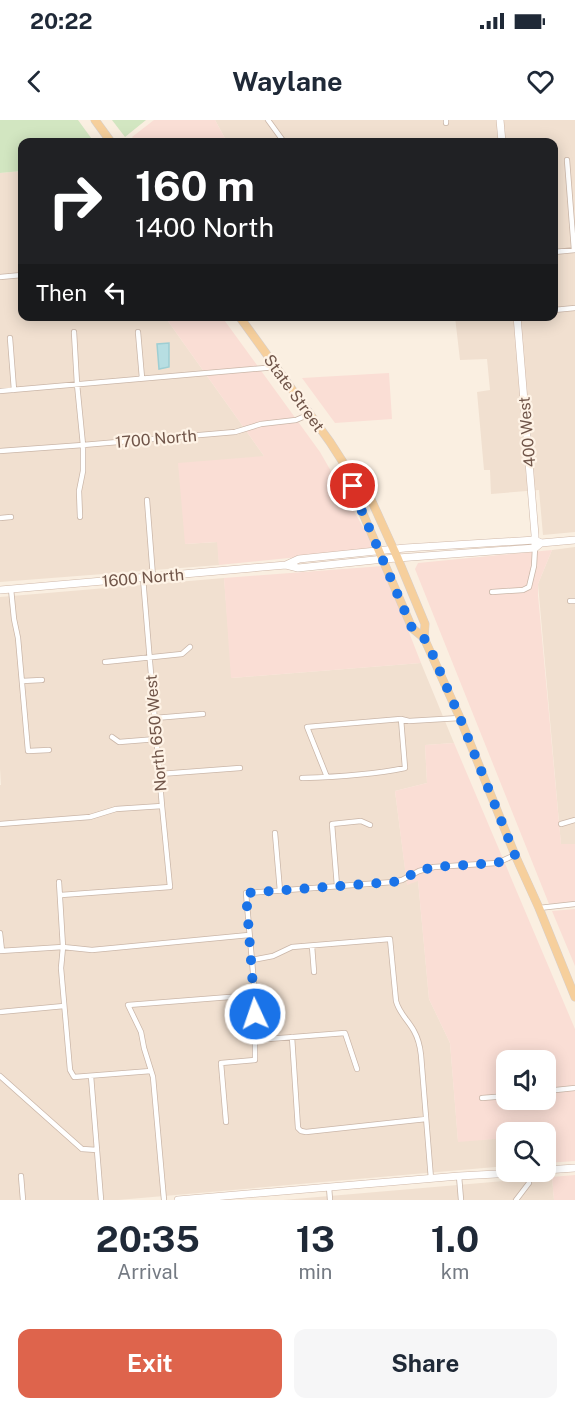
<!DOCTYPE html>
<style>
body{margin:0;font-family:"Public Sans",sans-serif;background:#f6f6f7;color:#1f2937;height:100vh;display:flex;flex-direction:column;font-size:22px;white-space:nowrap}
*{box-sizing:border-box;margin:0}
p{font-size:20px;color:#747a83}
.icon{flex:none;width:33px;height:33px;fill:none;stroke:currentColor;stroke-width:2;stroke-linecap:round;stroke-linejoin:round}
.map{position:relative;height:1080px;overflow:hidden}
.side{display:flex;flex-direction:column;background:#fff;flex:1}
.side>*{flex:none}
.hud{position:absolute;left:18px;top:18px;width:540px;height:183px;border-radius:12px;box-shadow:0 3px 15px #0003;background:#202124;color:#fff;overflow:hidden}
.buttons{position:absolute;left:496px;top:930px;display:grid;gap:12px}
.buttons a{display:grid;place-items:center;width:60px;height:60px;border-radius:12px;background:#fff;box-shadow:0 3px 15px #0003;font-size:30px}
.pin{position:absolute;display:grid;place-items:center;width:51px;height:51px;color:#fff;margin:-26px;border:3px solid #fff;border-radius:50%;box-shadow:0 2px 6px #0007}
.me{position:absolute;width:66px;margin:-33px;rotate:357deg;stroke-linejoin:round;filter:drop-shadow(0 0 4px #0008)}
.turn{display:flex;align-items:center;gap:21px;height:126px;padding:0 18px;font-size:27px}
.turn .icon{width:78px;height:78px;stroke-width:2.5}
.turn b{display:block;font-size:42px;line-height:51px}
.then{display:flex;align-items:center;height:57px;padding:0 18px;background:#0003;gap:12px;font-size:22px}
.eta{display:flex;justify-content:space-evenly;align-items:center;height:102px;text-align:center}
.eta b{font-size:36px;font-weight:700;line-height:42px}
.primary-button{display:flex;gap:12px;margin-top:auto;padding:12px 18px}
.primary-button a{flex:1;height:69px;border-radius:12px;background:#de644c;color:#fff;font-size:24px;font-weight:700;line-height:69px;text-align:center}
.primary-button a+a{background:#f6f6f7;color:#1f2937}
.status{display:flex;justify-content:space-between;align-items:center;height:42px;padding:0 30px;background:#fff;direction:ltr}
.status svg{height:16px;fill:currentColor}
header{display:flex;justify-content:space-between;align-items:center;height:78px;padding:0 18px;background:#fff;font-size:27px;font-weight:700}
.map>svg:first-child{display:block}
.residential{fill:#f1e0d0}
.commercial{fill:#faded5;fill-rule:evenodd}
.green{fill:#d2e6c1}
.water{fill:#b7dee2;stroke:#9eced3;stroke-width:1.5}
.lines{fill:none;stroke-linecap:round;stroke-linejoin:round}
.street-casing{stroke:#cab6a8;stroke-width:6}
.secondary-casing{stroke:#cfb8a9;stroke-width:8}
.primary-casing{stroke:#d7cfcc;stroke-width:9}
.street{stroke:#fff;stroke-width:4.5}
.secondary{stroke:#fff;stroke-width:7}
.primary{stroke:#f6cf9c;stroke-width:8}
.route{stroke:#1a73e8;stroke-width:10;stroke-dasharray:0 18}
.labels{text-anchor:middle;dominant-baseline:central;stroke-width:4.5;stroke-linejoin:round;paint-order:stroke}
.street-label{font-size:16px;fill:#705549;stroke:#fef3e6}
</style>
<div class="status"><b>20:22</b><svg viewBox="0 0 49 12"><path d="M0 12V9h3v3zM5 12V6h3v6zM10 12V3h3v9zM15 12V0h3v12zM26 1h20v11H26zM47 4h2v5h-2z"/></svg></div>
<header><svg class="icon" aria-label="back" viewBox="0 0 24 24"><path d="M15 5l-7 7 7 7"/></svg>Waylane<svg class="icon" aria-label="heart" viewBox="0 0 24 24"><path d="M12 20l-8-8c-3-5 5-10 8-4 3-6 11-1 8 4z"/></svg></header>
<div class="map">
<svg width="575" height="1080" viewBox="0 0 575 1080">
<rect width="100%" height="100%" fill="#faefe1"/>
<path class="residential" d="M215,0H575V412L543,415L539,370L491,374L490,350H484L477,272L490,270L487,239L460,240L455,197L554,196V22H227Z
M22,51V196L165,197L264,336L185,424L218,422L219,445L0,462V53Z
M575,427V724L561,725L538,464L552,430Z
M224,458L232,558L421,543L454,623L425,625L427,663L395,671L407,764L418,760L429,879L450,923L458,1021L507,1018V1046L118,1080H0V665H1L0,649V477Z
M552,1057L554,1080H283Z"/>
<path class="commercial" d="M154,0H215L227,22H136L132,17Z
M165,197H222L320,332L371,421V428L369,430L219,445L217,422L185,424L178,343L264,336Z
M389,253L392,299L335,303L302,258Z
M552,430L538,464V475L561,724H575V782L549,784L415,449L418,443Z
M383,446L421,543L231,558L224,458Z
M454,623L575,909V1041L546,1043V1012H507V1018L458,1022L450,923L429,879L418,761L407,765L395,671L427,663L425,625ZM507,940H546V980H507Z
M575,789V846L552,791Z
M575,1055V1080H554L552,1057Z"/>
<path class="green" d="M0,0H78L94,22H22V51L0,53Z
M112,0H146L125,17Z"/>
<path class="water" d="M169,223V247L159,249L157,224Z"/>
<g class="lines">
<g class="street-casing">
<path id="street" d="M268,0L284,22
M446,0V3
M567,40L574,130
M554,132L575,130
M0,157L22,155
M554,190L575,188
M74,212L77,264L83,325V351L79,371L80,397
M138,212L142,258
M10,218L14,270
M0,271L276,247
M0,331L83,325L235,312L261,304L296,300L310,294
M147,380L153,457
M0,398L11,397
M11,469L14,499L18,518L28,631L49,630
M492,472L523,470L529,467L534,446L535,428
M570,481H575
M105,542L182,534L190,527
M22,561L42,560
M155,598L203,594
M112,617L119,622L157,619
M160,654L240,648
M327,657L307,607L401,599L409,601L460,598
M302,658C336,657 371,655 405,648L401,599
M0,704L90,697L116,689L162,686
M561,704L575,700
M275,713L280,771
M59,762L63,827L61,848L70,950L74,957L151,951
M337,766L332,704L361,701L370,705
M61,775L170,767L162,686L143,458
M539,788L575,784
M0,813L2,831
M312,826L314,852
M0,831L63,827L92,830L249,815
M252,840L273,836L292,827L390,819L396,881C399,893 408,900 414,911C418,918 420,926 421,935L431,1059
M0,892L64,886
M292,917L298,1008L301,1011L306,1012L426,999
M255,920L345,913L357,949
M0,956L82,1029L97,1030
M91,956L101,1080
M546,971L575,968
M482,978L507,976
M226,1002L221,943L255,940V875L246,773L393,762L402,760L419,751L434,747L497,743L515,735
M21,1056L23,1080
M459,1056L461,1080
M329,1067L330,1080
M164,1080L153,957L144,928L141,912L128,885L255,875
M516,1080L529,1063L528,1052"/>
</g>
<g class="secondary-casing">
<path id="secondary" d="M500,0L502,22
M517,196L535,415V424
M286,445L299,439L405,428L535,420L541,423
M0,470L286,445L298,448L384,439L535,428L541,423L575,420
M546,1050L575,1048
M178,1080L459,1056L534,1052"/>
</g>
<g class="primary-casing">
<path id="primary" d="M95,0L111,22
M239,196L330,322L348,350L369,375L398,439L425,504L424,518
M348,350L358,382L412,508L424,518L460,598L515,735L539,788L575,877"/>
</g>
<use href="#street" class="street"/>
<use href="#secondary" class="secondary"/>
<use href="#primary" class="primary"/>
</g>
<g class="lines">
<path class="route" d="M255,894L246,773L393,762L402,760L418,751L434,747L497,743L515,735L460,598L432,533L424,518L412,508L358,382L353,366"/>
</g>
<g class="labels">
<g class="street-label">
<text transform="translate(294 273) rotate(54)">State Street</text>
<text transform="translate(527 312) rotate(-95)">400 West</text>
<text transform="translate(156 319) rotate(-5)">1700 North</text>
<text transform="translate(143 458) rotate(-5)">1600 North</text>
<text transform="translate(156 613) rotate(-95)">North 650 West</text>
</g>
</g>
</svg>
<div class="buttons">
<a><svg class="icon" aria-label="sound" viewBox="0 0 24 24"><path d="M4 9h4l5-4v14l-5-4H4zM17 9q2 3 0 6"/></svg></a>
<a><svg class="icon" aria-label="search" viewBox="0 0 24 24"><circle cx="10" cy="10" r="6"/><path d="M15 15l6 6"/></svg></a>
</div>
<div class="pin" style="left:353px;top:366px;background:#d93025"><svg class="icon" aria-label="arrive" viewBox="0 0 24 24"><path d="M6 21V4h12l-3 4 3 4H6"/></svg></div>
<svg class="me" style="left:255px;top:894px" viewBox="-20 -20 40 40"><circle r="17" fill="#1a73e8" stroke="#fff" stroke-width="3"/><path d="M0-11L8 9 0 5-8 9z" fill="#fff"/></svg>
<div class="hud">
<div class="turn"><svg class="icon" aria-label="right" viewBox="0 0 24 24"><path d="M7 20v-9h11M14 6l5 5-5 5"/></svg><div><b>160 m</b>1400 North</div></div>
<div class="then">Then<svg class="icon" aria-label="left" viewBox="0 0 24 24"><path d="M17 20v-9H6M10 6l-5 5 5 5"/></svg></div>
</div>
</div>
<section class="side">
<div class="eta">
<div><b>20:35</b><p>Arrival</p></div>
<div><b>13</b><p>min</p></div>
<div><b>1.0</b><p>km</p></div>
</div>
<div class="primary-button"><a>Exit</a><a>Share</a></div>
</section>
